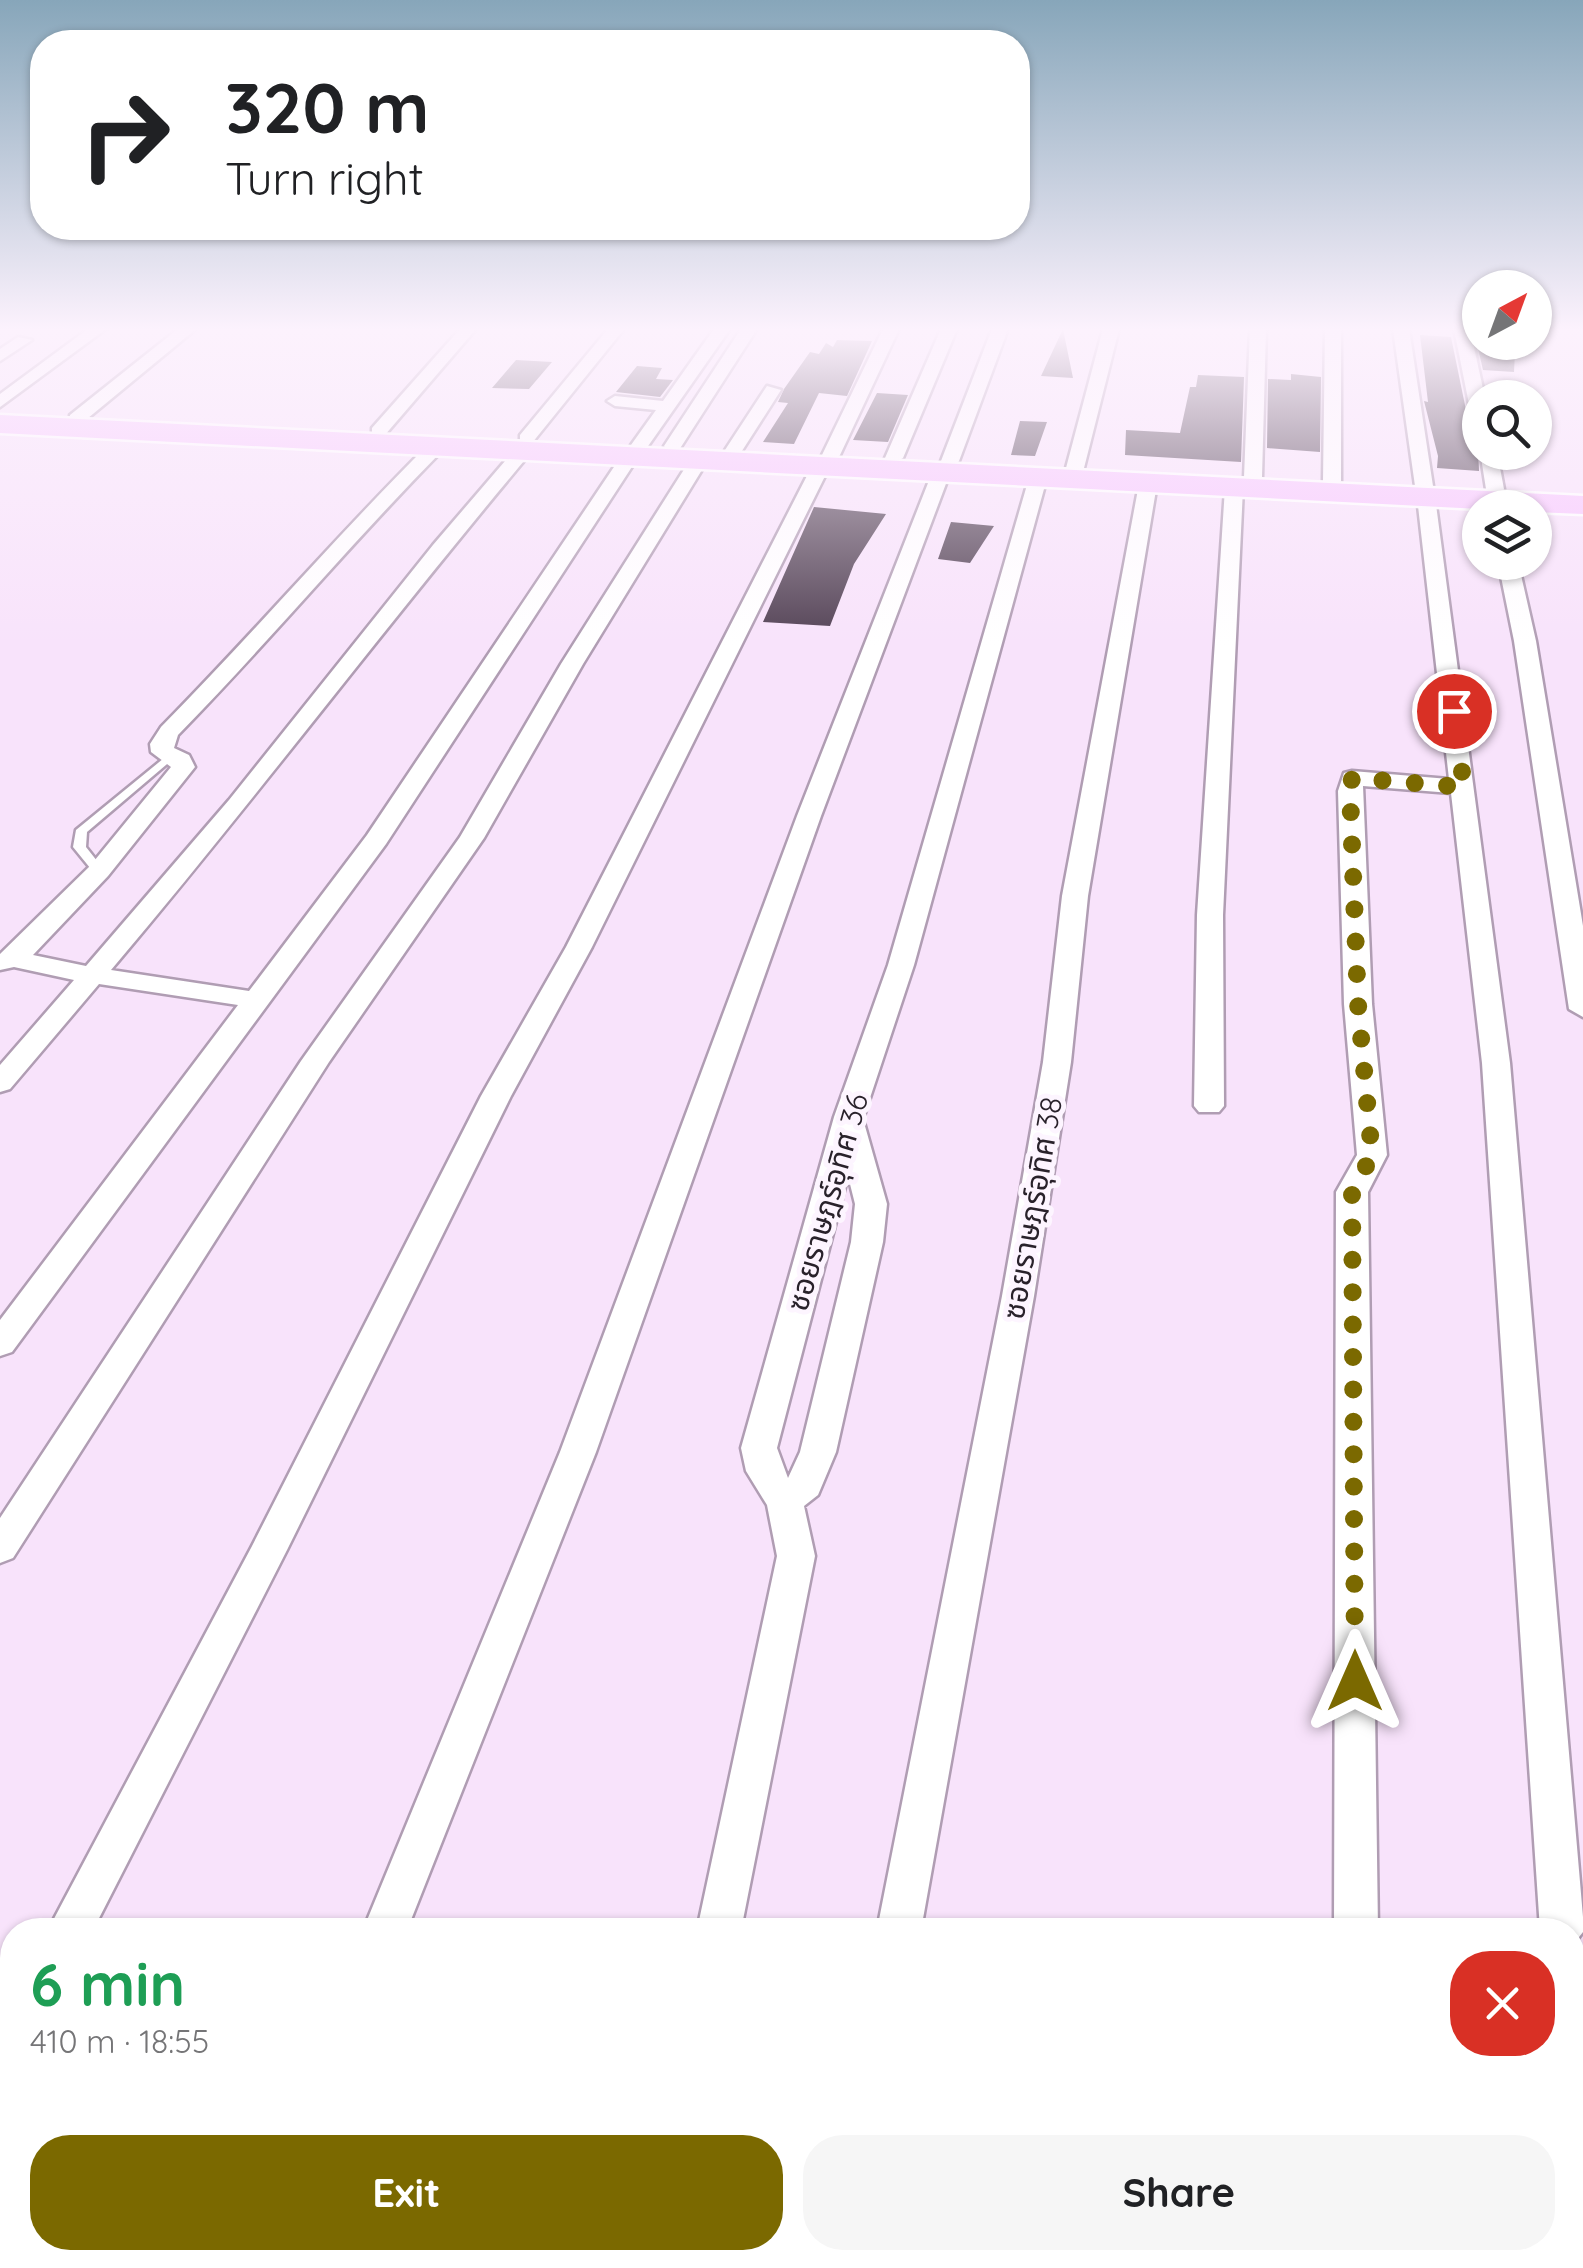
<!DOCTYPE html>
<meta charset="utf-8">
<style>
body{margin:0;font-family:Quicksand,"Noto Sans Thai",sans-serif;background:#f6f6f6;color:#202124;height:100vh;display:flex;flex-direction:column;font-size:38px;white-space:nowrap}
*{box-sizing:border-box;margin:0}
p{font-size:32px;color:#757577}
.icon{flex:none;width:55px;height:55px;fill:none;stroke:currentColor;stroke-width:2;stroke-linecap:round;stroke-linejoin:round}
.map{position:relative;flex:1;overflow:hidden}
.panel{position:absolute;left:0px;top:1918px;width:1585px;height:352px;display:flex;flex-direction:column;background:#fff;border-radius:40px 40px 0 0;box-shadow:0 2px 8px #0004}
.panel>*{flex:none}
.banner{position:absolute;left:30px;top:30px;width:1000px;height:210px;border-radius:40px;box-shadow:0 2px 8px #0004;background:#fff;color:#202124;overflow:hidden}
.needle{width:65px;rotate:41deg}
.buttons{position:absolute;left:1462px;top:270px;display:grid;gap:20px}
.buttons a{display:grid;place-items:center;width:90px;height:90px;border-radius:50%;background:#fff;box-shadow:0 2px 8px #0004;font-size:50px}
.pin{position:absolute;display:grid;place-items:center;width:85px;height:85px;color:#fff;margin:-42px;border:5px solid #fff;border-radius:50%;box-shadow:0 2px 10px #0007}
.me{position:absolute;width:110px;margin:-55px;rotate:0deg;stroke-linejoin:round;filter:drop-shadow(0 0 8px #0008)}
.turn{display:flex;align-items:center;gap:35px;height:210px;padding:0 30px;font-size:45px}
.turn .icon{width:130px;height:130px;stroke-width:2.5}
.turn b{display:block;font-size:70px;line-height:85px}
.round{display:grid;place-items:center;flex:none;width:105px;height:105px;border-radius:40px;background:#f6f6f6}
.head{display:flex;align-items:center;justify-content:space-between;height:170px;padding:0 30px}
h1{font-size:60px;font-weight:800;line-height:75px;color:#1e9e55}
.action{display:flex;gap:20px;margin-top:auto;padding:20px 30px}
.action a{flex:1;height:115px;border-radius:40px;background:#7b6900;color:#fff;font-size:40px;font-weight:800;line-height:115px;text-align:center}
.action a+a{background:#f6f6f6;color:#202124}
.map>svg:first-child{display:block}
.building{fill:#524154}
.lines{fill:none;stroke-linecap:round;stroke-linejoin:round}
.service-casing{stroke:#b09db3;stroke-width:5}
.minor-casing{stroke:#b09db3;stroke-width:5}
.primary-casing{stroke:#fff;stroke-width:5}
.service{fill:#fff;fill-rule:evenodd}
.minor{fill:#fff;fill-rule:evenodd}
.primary{fill:#f7c7fe;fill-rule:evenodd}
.route{stroke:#7b6900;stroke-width:18;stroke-dasharray:0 32.4}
.labels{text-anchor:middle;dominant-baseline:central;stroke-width:10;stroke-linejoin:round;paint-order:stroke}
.street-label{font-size:30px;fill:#29222b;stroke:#fdf5ff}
</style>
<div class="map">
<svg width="1583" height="2268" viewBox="0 0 1583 2268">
<rect width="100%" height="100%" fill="#f8e3fb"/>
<path class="building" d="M1063,329L1073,378L1041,376Z
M1420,335L1451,337L1467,415L1477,421L1479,471L1437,468L1438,456L1424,401L1428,402Z
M837,340L872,341L847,396L819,393L794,444L763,442L788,403L778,402L784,389L810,352L819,354L826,343L833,347Z
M1478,348L1515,351L1514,372L1483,370Z
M516,360L552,362L529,389L492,388Z
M637,366L662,368L656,379L673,380L660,397L616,392Z
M1291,374L1321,377L1320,452L1267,448L1268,379L1291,380Z
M1198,375L1244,377L1241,462L1125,455L1126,430L1180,433L1190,387H1196Z
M877,393L908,395L888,442L853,440Z
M1020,421L1047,422L1035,456L1011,455Z
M814,507L886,514L854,564L830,626L763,622Z
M951,522L994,526L970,563L938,559Z"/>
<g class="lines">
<g class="service-casing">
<path id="service" d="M169,754L175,757L173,759L87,832L86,847L105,871L103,874H95L73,847L76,830Z"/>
</g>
<g class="minor-casing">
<path id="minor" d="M88,329H106L0,407V394Z
M178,329H196L82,423H70V415Z
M460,329H476L384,436H372V428Z
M608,329H624L532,443H520V435Z
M714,329H730L646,449H634L631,445L656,410L615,406L607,401L615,396L663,401Z
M741,329H757L679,450H667L664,446Z
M883,329H899L840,455L837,459H825L822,455Z
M941,329H957L903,458L894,463L888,462L885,458Z
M992,329H1008L959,461L956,465H944L941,461Z
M1103,329H1119L1084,468L1075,473L1066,468Z
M1250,329H1266L1262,477L1253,482L1244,477Z
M1325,329H1341V481L1332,487L1323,481Z
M1393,329H1409L1433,486L1424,492L1415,486Z
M1454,329H1470L1485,398H1480V419L1471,414Z
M18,337L32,340L0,361V349Z
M767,386L781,390L740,454H728L725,450Z
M437,441L446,446L443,450C352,542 269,642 178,735L174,748L189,755L195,767L108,876L33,955L86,966L229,800L433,545L517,447H529V455C387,624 254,801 111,970L249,991L367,835L624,452L630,451L639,456L386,844L12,1352L0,1356V1320L238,1005L99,984L10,1089L0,1092V1065L74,980L14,967L0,970V954L90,866L171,767L151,752L150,744L161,727C253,634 338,534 431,442Z
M1480,451L1497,452L1504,489L1502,493L1495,495L1486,489Z
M699,455L708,460L583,664L484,838L329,1062L13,1558L0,1563V1518L301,1061L460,837L561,664L690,460Z
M821,461L830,466L592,947L511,1096L287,1550L93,1930H48L251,1548L481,1096L566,947L812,466Z
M941,468L950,473L821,816L596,1452L407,1930H363L560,1452L797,816L932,473Z
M1038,473L1047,478L914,965L863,1119L887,1204L883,1242L836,1452L818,1495L804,1506L815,1556L741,1930H697L777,1556L767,1505L746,1471L741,1448L834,1117L888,965L1029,478ZM848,1176L855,1204L851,1242L800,1452L788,1478L777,1448Z
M1148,478L1157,484L1088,896L1071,1062L1034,1296L921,1930H877L1002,1296L1043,1062L1062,896L1139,484Z
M1234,482L1243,488L1223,915L1224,1106L1219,1112H1199L1194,1106L1197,915L1225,488Z
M1426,491L1435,497L1510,1063L1583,1917V1932L1572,1946V1930H1540L1482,1063L1451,793L1363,786L1372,1004L1387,1155L1368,1192L1378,1930H1334L1336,1192L1357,1155L1344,1004L1338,791L1344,773L1352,771L1449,779L1417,497Z
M1498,562H1518L1536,641L1583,926V1017L1569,1009L1514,641Z
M12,2021V2086L0,2091V2025Z
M1572,2043L1583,2048V2222L1572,2218Z
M229,2258H279L275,2268H225Z
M626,2258H676L674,2268H624Z
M818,2258H868L866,2268H816Z
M1332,2258H1382V2268H1332Z"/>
</g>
<g class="primary-casing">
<path id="primary" d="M0,415L1583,496V514L1535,512V508L1480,509L0,433Z"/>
</g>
<use href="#service" class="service"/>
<use href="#minor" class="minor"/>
<use href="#primary" class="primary"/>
</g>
<linearGradient id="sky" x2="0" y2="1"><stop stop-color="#87a6ba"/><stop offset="0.51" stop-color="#fcf2fd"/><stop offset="1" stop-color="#fcf2fd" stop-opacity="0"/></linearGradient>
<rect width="1583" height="646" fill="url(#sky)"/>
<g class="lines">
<path class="route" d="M1355,1681L1352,1192L1372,1155L1358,1004L1350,791L1352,778L1464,787L1454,711"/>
</g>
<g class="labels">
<g class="street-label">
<text transform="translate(827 1202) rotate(-74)">ซอยราษฎร์อุทิศ 36</text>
<text transform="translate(1032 1208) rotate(-80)">ซอยราษฎร์อุทิศ 38</text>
</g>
</g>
</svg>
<div class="buttons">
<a><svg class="needle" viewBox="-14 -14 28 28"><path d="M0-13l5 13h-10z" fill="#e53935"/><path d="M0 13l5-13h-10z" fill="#757577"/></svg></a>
<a><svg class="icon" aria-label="search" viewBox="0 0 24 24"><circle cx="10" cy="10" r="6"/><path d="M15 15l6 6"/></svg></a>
<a><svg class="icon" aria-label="layers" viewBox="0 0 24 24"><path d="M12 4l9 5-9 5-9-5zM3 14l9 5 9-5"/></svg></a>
</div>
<div class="pin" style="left:1454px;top:711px;background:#d93025"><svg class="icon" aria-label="arrive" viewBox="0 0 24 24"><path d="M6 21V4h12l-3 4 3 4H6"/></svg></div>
<svg class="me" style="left:1355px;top:1681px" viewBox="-20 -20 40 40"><path d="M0-17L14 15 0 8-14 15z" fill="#7b6900" stroke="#fff" stroke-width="4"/></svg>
<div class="banner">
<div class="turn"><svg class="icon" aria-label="right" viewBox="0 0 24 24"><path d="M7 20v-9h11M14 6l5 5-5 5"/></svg><div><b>320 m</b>Turn right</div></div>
</div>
<section class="panel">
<div class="head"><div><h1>6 min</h1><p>410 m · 18:55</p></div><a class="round" style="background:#d93025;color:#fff"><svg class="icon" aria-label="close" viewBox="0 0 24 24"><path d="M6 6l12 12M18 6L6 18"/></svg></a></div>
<div class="action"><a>Exit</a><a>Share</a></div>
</section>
</div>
